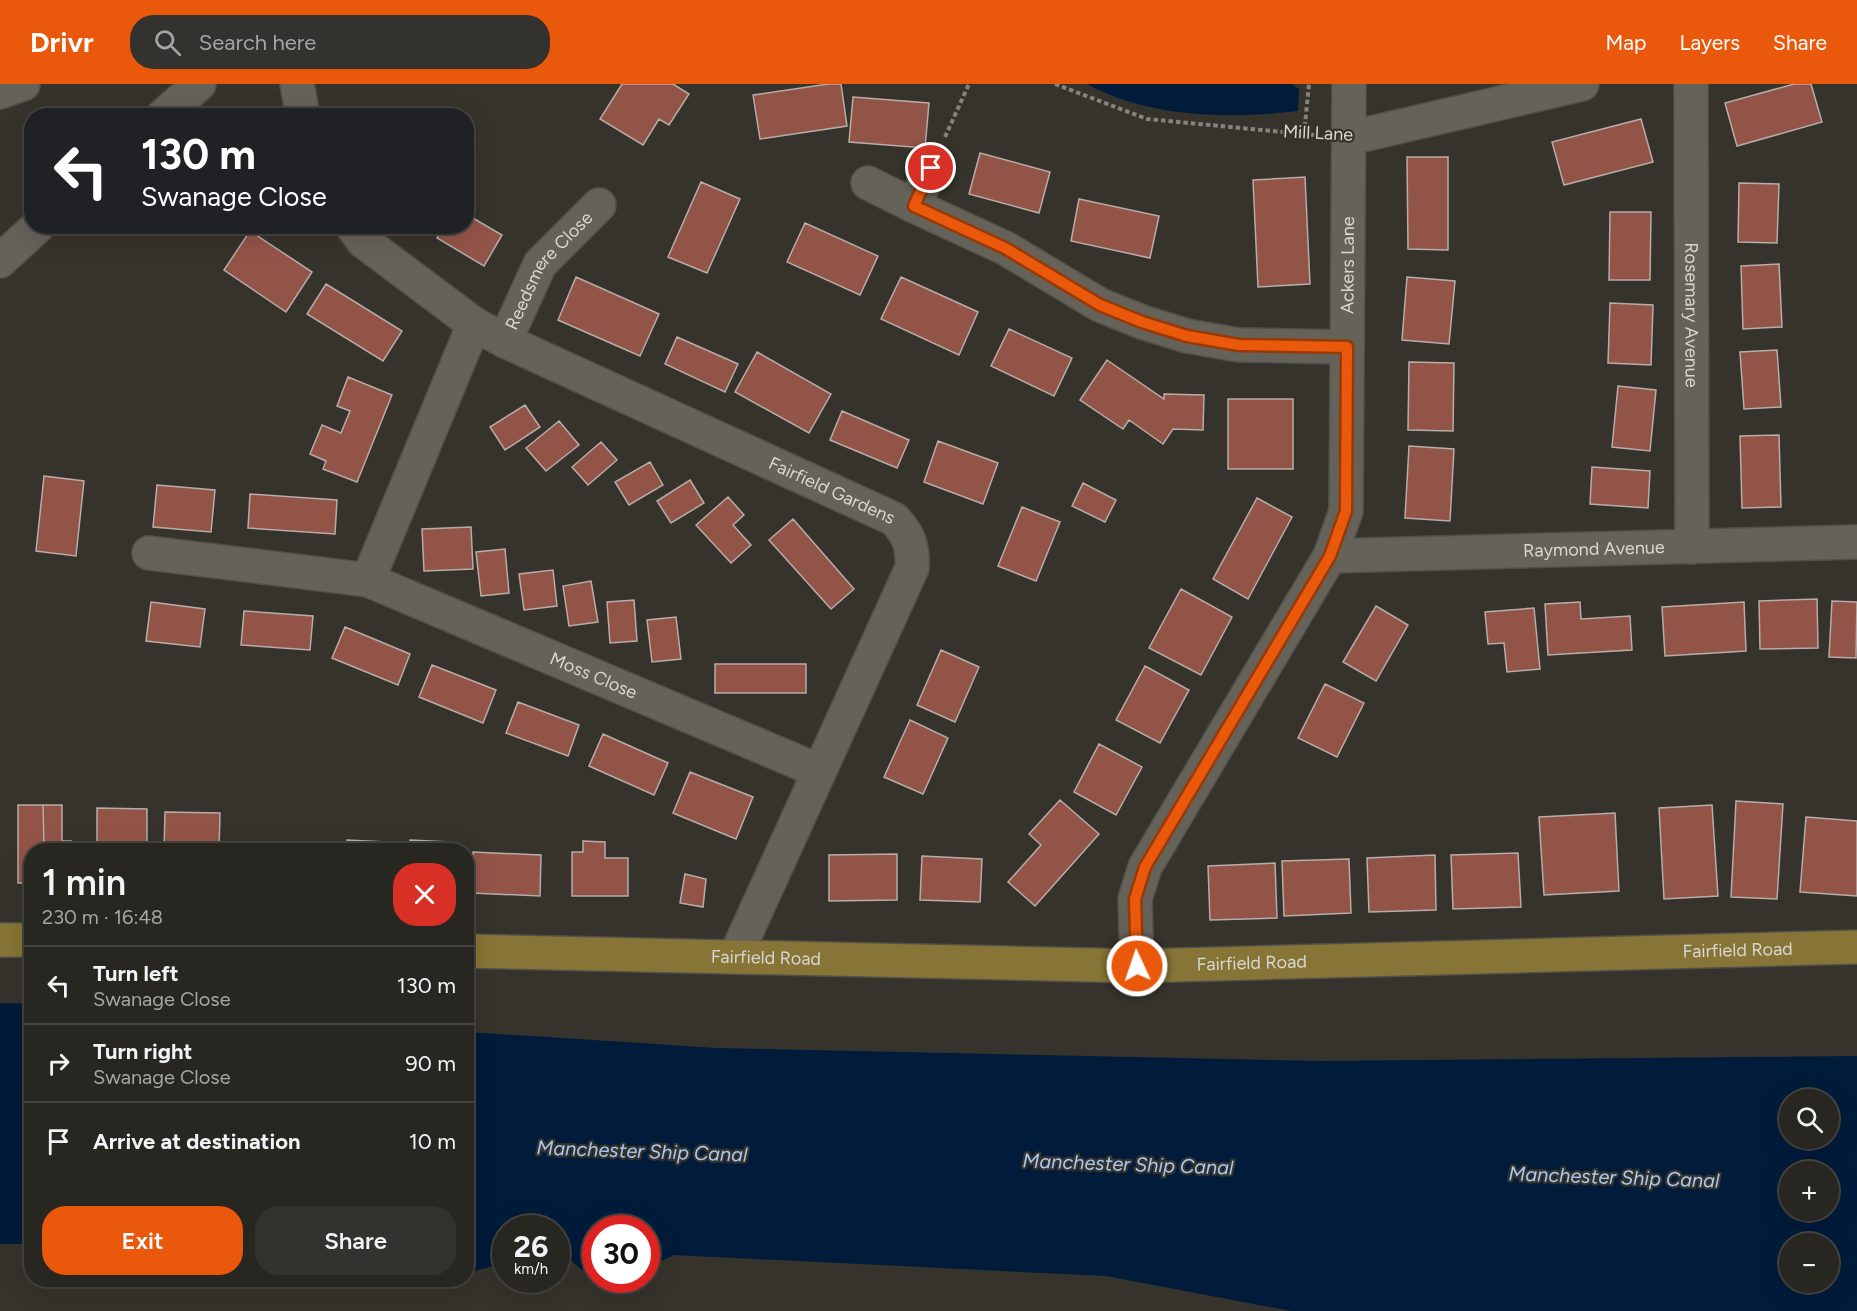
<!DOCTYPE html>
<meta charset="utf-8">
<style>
body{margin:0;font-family:Figtree,sans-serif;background:#34322e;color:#f1f3f6;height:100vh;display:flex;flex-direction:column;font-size:22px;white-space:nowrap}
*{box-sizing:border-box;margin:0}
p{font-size:20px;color:#a5a5a5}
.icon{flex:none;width:33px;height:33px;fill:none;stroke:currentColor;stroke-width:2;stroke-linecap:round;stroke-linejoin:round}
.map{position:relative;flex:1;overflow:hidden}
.details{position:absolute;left:24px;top:759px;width:450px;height:444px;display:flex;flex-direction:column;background:#282621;border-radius:24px;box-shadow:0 6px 24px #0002,0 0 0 2px #44433f}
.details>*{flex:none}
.hud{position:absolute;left:24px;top:24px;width:450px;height:126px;border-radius:24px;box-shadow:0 6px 24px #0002,0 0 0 2px #44433f;background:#202124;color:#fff;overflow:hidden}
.fabs{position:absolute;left:1779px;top:1005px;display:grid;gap:12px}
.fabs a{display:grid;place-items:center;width:60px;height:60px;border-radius:50%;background:#282621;box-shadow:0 6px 24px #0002,0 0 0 2px #44433f;font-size:30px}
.speed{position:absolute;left:492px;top:1131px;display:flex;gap:12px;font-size:30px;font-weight:700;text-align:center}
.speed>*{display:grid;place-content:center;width:78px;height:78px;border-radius:50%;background:#282621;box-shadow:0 6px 24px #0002,0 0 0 2px #44433f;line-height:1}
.speed small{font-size:15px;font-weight:400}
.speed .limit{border:9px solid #d22;background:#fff;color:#111}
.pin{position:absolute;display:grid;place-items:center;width:51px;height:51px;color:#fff;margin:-26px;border:3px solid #fff;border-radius:50%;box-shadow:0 2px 6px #0007}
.me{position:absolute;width:66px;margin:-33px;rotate:357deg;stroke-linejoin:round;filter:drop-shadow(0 0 4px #0008)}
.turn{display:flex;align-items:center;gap:21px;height:126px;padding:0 18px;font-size:27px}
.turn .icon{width:78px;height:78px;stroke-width:2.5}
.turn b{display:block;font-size:42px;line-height:51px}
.round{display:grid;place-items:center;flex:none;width:63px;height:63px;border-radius:24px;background:#34322e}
.head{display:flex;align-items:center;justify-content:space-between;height:102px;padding:0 18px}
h1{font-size:36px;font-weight:600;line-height:45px}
.button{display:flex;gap:12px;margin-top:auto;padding:12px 18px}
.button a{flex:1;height:69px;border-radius:24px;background:#ea580c;color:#fff;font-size:24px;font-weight:600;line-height:69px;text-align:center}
.button a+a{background:#34322e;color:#f1f3f6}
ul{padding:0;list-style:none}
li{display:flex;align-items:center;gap:18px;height:78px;padding:0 18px;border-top:2px solid #44433f}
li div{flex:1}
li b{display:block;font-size:22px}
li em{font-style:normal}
header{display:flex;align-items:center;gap:36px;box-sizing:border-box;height:84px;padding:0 30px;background:#ea580c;color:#fff}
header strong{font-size:28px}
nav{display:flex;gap:33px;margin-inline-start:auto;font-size:21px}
.search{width:420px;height:54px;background:#34322e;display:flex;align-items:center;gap:15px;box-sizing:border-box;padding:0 21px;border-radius:24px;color:#a5a5a5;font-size:22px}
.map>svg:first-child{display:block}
.water{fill:#011b3b;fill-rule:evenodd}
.building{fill:#935448;stroke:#b7aca9;stroke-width:1.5}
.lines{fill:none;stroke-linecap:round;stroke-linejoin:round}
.minor-casing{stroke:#524f49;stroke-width:36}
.major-casing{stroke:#524f49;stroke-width:36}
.path{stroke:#86837d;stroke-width:4;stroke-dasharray:4.5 3;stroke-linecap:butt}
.minor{stroke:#656259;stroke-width:33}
.major{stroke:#867536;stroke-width:33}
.route-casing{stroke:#983908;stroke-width:15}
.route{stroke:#ea580c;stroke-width:10}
.labels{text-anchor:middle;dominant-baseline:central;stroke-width:4.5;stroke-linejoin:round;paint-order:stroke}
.street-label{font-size:18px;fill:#d8d6d1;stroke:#36332c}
.water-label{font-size:20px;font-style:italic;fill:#a7c9f3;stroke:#36332c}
</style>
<header>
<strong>Drivr</strong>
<div class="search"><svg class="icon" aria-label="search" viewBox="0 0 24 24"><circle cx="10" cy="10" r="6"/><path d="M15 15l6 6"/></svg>Search here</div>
<nav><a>Map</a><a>Layers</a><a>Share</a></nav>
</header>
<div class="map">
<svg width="1857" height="1227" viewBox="0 0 1857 1227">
<rect width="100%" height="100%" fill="#36332c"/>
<path class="water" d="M1087,0H1292L1299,5L1298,27C1229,35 1149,34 1087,0Z
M0,919L31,920V1160H0Z
M467,948L717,964L1322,977L1857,972V1227H1291L1106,1192L674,1171L647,1184L646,1144H596V1196H622L604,1204L562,1169L557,1170L556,1144H506L505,1179L467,1189ZM1790,1016H1828V1054H1790ZM1790,1088H1828V1126H1790ZM1790,1160H1828V1198H1790Z"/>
<path class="building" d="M622,0H673L689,10L669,41L659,35L643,61L600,35Z
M828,0H841L847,42L760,55L753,11Z
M1794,0H1811L1822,38L1737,62L1725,19Z
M853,13L929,19L925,64L849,58Z
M1641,35L1653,78L1564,101L1552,58Z
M980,69L1050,88L1039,129L969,110Z
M1407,73H1448V166L1408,165Z
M1305,93L1310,200L1258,203L1253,96Z
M701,98L740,115L707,189L668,173Z
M1739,99L1779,100L1777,159L1738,158Z
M1079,115L1159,132L1150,174L1071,157Z
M1610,128H1651L1650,196H1609Z
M466,130L502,151L484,182L437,154L443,142H466Z
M805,139L878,172L860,211L787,178Z
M250,147L312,188L286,228L224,186Z
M1779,180L1782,243L1743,245L1741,182Z
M576,193L659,230L640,272L558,236Z
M901,193L978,228L959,271L881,235Z
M1407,193L1455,197L1449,260L1402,256Z
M326,200L402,247L383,277L307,230Z
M1610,219L1653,221L1651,281L1608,279Z
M1009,245L1072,274L1054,312L991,282Z
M677,253L738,280L725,308L665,280Z
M1777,266L1781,323L1744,325L1740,268Z
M757,268L831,310L809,349L735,308Z
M1107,276L1164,315V310L1204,311L1203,346L1173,345L1163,360L1129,336L1123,345L1080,316Z
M1409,278L1454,279L1453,347L1408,346Z
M348,293L392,311L357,398L323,385L326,377L310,370L322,341L341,349L350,327L337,322Z
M1618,302L1656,306L1650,367L1612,363Z
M1228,315H1293V385H1228Z
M525,321L540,343L505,366L490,343Z
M842,327L909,356L897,384L830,356Z
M559,337L579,361L546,387L526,364Z
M1779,351L1781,423L1742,424L1740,352Z
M938,357L998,379L983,420L924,398Z
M601,358L617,376L588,401L572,383Z
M1409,362L1454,365L1450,437L1405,434Z
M650,378L663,401L629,421L615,398Z
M1592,383L1650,387L1648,424L1590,420Z
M44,392L84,397L76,472L36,467Z
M690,396L704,419L671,439L657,417Z
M1083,399L1116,416L1105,438L1072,422Z
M157,401L215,406L211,448L153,443Z
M250,410L337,416L335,450L248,444Z
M728,413L744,431L733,441L751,461L731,479L696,441Z
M1257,414L1292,433L1248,515L1213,495Z
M1022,423L1060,438L1036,497L998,482Z
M793,435L854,505L831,525L769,456Z
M471,443L473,485L424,487L422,445Z
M505,465L509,509L481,512L476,468Z
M553,486L557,522L524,526L519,490Z
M591,497L598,538L569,542L563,502Z
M1181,505L1232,533L1201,591L1149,564Z
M1817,515L1818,564L1760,565L1759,517Z
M634,516L637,557L610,559L607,518Z
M1832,517L1857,518L1856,574L1829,573Z
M151,518L205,525L200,563L146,557Z
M1580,518L1581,535L1630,532L1632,566L1548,571L1545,520Z
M1744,518L1746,567L1665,572L1662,523Z
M1376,522L1408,541L1376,597L1343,578Z
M1534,524L1540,585L1507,588L1504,559L1488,560L1485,528Z
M244,527L313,532L310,566L241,561Z
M676,533L681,575L652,578L647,536Z
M345,543L410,570L398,601L332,574Z
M941,566L979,583L955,638L917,621Z
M715,580H806V609H715Z
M432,581L496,606L483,639L419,613Z
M1145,582L1189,606L1160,659L1116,636Z
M1325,600L1364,619L1337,673L1298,654Z
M518,618L579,641L568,672L506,649Z
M910,636L948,654L923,710L884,693Z
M603,650L668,679L654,711L589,682Z
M1099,660L1142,683L1116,731L1074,708Z
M690,688L753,713L736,755L673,729Z
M1060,716L1099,750L1035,822L1008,798L1041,761L1029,750Z
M1736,717L1783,720L1777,815L1731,813Z
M18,721H43L44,766H32V799H18Z
M43,721H62V757H71V766H44Z
M1712,721L1718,812L1664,815L1659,724Z
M97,724L147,725V766H97Z
M165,728L220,729L219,766H164Z
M1615,729L1619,807L1544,811L1539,733Z
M1806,733L1857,737V812L1800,808Z
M347,756L387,758L386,766H347Z
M410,756L450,758L449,766H410Z
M583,757L605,758V774H628V812H572V768H583Z
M473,768L541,771L540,812L471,809Z
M1518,769L1521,823L1453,825L1451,771Z
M897,770V816L829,817V771Z
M1435,771L1436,826L1369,828L1367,774Z
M922,772L982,775L980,818L920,816Z
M1349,775L1351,829L1284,832L1282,777Z
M1275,779L1277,834L1210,836L1208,782Z
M685,790L706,795L703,823L680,819Z"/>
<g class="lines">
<g class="minor-casing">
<g id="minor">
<path d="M297,0L303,32"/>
<path id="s1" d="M1691,0L1692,463"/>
<path d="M0,8L23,0"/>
<path d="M163,32L199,0"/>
<path d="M1350,54L1582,0"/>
<path d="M868,99L914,122L931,84"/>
<path d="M914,122L1005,164L1100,221L1142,238L1187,252L1239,261L1347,263"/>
<path id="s2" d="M352,142L363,157L474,240L505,257L894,435C909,451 913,462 912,484L735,873"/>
<path d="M0,177L38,142"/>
<path id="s3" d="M474,240L368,496L819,687"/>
<path id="s4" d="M505,257L540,180L599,121"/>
<path d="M149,469L368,496"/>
<path id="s5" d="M1330,472L1857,458"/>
<path id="s6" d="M1137,882L1135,815L1145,783L1330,472L1346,427L1349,0"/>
</g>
</g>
<g class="major-casing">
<g id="major">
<path d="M0,856H32"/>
<path id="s7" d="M466,867L1137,882L1857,863"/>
</g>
</g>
<path class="path" d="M1055,0L1147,35L1314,51
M1304,50L1309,0
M945,53L969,0"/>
<use href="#minor" class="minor"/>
<use href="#major" class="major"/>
</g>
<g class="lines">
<g class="route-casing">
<path id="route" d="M931,84L914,122L1005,164L1100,221L1142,238L1187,252L1239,261L1347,263L1346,427L1330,472L1145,783L1135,815L1137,882"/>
</g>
<use href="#route" class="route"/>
</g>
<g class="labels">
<g class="street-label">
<text transform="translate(1318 49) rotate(3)">Mill Lane</text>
<text stroke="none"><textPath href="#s6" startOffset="756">Ackers Lane</textPath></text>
<text stroke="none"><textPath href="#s4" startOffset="84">Reedsmere Close</textPath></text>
<text stroke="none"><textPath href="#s1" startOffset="231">Rosemary Avenue</textPath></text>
<text stroke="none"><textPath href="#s2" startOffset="552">Fairfield Gardens</textPath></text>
<text stroke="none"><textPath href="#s5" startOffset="264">Raymond Avenue</textPath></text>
<text stroke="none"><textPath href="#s3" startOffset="522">Moss Close</textPath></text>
<text stroke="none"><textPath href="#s7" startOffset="1272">Fairfield Road</textPath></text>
<text stroke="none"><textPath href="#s7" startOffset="300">Fairfield Road</textPath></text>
<text stroke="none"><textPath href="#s7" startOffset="786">Fairfield Road</textPath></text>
</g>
<g class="water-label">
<text transform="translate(642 1067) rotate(2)">Manchester Ship Canal</text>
<text transform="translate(1128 1080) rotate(2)">Manchester Ship Canal</text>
<text transform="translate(1614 1093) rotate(2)">Manchester Ship Canal</text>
</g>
</g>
</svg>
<div class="fabs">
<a><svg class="icon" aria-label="search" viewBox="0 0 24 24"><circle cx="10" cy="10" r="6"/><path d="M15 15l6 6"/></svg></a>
<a>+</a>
<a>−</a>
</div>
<div class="speed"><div>26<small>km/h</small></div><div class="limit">30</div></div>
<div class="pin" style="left:931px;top:84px;background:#d93025"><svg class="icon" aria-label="arrive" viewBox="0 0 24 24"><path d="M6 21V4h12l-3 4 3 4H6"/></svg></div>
<svg class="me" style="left:1137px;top:882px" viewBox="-20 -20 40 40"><circle r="17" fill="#ea580c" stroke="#fff" stroke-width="3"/><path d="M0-11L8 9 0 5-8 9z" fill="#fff"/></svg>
<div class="hud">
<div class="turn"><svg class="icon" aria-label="left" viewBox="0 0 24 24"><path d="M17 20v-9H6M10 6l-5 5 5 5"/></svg><div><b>130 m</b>Swanage Close</div></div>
</div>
<section class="details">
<div class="head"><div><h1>1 min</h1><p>230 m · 16:48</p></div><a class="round" style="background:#d93025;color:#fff"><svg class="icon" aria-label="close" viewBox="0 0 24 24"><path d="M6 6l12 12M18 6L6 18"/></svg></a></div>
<ul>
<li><svg class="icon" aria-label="left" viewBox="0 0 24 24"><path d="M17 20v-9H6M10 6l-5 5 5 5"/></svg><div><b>Turn left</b><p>Swanage Close</p></div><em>130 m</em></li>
<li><svg class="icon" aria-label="right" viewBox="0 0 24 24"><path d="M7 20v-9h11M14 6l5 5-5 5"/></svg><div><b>Turn right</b><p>Swanage Close</p></div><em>90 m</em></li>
<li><svg class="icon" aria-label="arrive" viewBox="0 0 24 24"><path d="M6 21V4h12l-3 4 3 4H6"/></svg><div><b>Arrive at destination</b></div><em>10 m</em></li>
</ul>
<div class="button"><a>Exit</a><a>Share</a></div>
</section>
</div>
